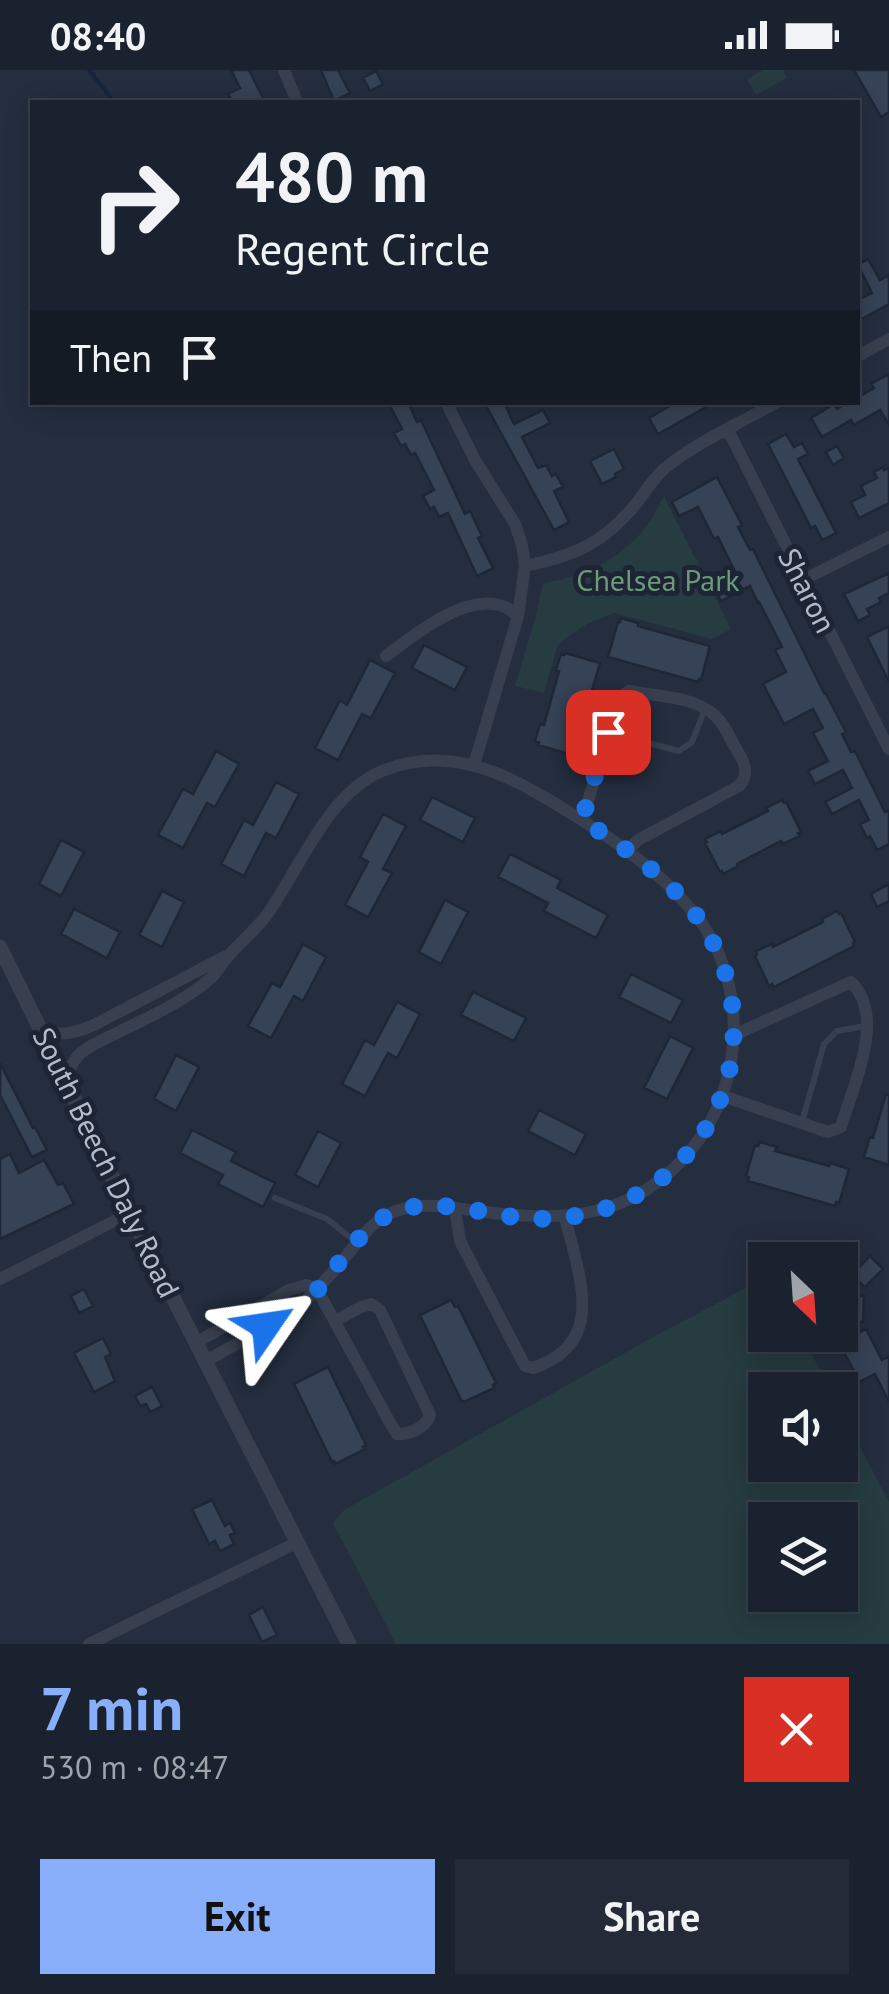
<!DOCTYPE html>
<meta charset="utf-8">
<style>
body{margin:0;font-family:"PT Sans",sans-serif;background:#242a37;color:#f1f3f6;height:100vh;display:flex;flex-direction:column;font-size:38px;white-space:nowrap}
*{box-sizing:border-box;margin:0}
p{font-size:32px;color:#a0a4aa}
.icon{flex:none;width:55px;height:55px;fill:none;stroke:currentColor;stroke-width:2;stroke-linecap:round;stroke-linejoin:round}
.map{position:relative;height:1574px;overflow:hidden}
.sheet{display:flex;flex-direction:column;background:#1b222f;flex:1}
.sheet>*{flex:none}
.banner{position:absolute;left:30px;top:30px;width:830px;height:305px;border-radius:0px;box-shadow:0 5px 25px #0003,0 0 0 2px #393f4b;background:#1b222f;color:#f1f3f6;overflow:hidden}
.needle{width:65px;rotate:155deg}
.buttons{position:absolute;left:748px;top:1172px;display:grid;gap:20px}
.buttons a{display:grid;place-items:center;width:110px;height:110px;border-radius:0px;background:#1b222f;box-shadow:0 5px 25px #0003,0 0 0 2px #393f4b;font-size:50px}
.pin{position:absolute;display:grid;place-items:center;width:85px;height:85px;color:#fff;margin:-42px;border-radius:20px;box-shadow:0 5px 15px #0006}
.me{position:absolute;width:110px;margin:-55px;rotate:58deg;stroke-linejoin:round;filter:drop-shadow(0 0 8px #0008)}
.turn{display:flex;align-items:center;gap:35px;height:210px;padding:0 40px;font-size:45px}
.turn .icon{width:130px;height:130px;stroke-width:2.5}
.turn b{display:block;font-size:70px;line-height:85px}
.then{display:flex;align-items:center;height:95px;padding:0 40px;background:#0003;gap:20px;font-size:38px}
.round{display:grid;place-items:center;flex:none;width:105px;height:105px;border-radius:0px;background:#242a37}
.summary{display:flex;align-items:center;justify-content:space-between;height:170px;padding:0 40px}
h1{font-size:60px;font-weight:800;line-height:75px;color:#89aefa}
.action{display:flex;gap:20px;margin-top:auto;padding:20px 40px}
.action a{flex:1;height:115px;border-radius:0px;background:#89aefa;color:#111;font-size:40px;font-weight:800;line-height:115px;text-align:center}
.action a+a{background:#242a37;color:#f1f3f6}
.status{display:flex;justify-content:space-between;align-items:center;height:70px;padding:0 50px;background:#1b222f;direction:ltr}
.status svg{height:28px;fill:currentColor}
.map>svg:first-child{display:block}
.green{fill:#263c40;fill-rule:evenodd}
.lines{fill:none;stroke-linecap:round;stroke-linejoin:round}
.stream{stroke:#17243e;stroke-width:4}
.building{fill:#364255;stroke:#1f2736;stroke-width:2.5}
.service{stroke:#38404f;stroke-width:6}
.minor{stroke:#38404f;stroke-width:12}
.tertiary{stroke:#38404f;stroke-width:15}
.route{stroke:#1a73e8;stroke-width:18;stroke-dasharray:0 32.4}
.labels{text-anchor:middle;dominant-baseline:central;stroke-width:10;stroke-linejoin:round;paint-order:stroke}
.park-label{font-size:30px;fill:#6b9b79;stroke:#1d2534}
.street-label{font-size:30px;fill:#b4bbca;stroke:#1d2534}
</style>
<div class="status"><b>08:40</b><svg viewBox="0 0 49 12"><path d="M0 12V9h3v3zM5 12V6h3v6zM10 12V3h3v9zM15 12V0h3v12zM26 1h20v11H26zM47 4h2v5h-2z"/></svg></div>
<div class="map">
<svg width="889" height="1574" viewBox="0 0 889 1574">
<rect width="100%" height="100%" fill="#242e3f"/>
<path class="green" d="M763,0H783L787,8L756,25L747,9Z
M664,426L731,559L712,569L614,543L587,554L562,571L557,577L544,623L515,616L535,549L543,513C582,507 624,488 648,454C654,446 659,435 664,426Z
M765,1208V1265H802L830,1320H765V1395H840V1338L889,1432V1574H396L333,1453L344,1440L655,1266ZM840,1450V1525H765V1450Z"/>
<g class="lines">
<path class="stream" d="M89,0L114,32"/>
</g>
<path class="building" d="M231,0H249L265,32H233L228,24L240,18Z
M321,0H338L350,23L334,31Z
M854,0H889V42L881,47Z
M376,1L383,14L370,21L363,8Z
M868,189L880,210L889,205V234L858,251V230L872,223L858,195Z
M889,304V355L880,340L854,355L851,350L822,367L811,348L834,334L837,339L848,332H858V327L874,318L871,314Z
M388,332H408L417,352L421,350L465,444L470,441L482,466L478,468L493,498L477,506L448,443L439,447L434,437L430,439L423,426L434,420L415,383L411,385L405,374L401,376L394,363L402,359Z
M484,332H504L514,354L543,340L550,353L522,367L538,398L546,395L552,406L556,404L563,417L554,421L569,452L554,460Z
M677,332H715L658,364L649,348Z
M786,364L794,377L802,373L808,384L798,389L836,463L822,470L815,456L811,458L768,374Z
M837,376L844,388L833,395L826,382Z
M614,379L624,399L615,404L616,407L602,414L590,391Z
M883,397L884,400L889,398V433L859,448L851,432L865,425L861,416L877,408L874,402Z
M717,407L742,455L738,457L750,480L753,479L824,623L825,622L846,662L842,664L851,682L855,681L885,742L889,740V774L877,780L870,766L867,768L860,754L869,750L859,730L832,744L825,732L852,718L843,700L815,714L808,701L828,691L813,663L823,658L813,639L784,654L763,614L786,602L775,580L782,577L759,532L758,533L750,516L721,531L714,518L737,506L718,467L714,469L698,437L679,446L672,432Z
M889,503V523L879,528L881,532L867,539L870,545L858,551L844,524Z
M621,548L638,553V556L710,576L701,610L699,609L698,612L608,587L618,552H620Z
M889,556V612L867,567Z
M424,575L467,597L455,620L412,598Z
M565,583L600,593L574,682L570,681L569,684L538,675L539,672L535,671L540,654L544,655L559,601L556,600L561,584L564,585Z
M370,590L395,603L371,648L362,644L338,690L315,678L340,630L347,635Z
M216,681L239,694L215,737L207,733L183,778L158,765L183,719L193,724Z
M276,712L299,724L276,768L266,763L244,806L221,794L244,750L253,755Z
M432,727L475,748L463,772L420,750Z
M782,730L784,733L786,732L801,762L798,763L800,766L783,774L781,771L737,794L738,796L723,804L722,801L720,802L705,773L707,772L705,769L721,761L722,764L768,741L766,738Z
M383,744L406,756L383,799L392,803L368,847L345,835L368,792L360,787Z
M61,770L84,782L61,826L39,814Z
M510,784L561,810L557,818L608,845L596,868L544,841L548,833L498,807Z
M889,814V831L877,837L871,824Z
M162,821L184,832L162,877L139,865Z
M445,830L468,842L441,894L419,882Z
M74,839L120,862L107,888L61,864Z
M837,841L839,844L841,843L855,872L853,873L854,876L774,917L772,914L769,916L755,886L757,885L756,881L772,874L773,877L823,852L822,849Z
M303,874L326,887L303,931L294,926L271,968L248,956L272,913L280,917Z
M631,904L683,930L671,953L619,927Z
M473,922L526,948L514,971L461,945Z
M397,932L420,944L397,988L388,983L365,1026L342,1014L365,970L374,975Z
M670,966L693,978L667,1029L644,1018Z
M176,985L199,997L176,1041L154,1029Z
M0,993L33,1058L35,1057L47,1080L32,1087L0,1025Z
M886,1024L889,1025V1095L864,1087L870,1067L873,1068Z
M539,1040L586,1064L575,1085L528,1061Z
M192,1060L236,1082L231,1091L275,1113L263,1137L218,1114L223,1105L180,1083Z
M318,1061L341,1073L318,1117L295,1105Z
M760,1072L777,1077L775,1081L829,1096L830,1093L849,1099L839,1133L836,1132L835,1136L748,1111L749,1107L746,1106L755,1075L758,1076Z
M10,1084L19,1103L44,1090L58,1115L63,1113L74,1134L0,1169V1089Z
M870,1186L883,1199L865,1217L852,1205Z
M84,1219L93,1236L79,1243L71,1226Z
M843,1225L864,1226L863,1252H842Z
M451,1230L455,1237L458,1236L496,1313L493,1315L494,1318L464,1332L461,1330L420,1245Z
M866,1259L882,1290L889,1286V1332L875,1304L851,1316L845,1304L853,1299L839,1273Z
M103,1268L111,1284L105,1287L115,1311L94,1322L74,1283Z
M328,1297L366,1375L363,1377L365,1379L335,1394L334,1391L332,1392L294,1314Z
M152,1317L162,1336L150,1342L146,1334L140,1336L135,1326Z
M212,1430L225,1456L230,1453L235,1463L230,1465L234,1474L220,1481L215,1471L209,1474L192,1439Z
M263,1537L277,1565L262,1572L249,1545Z"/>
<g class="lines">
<path class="service" d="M610,663L679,681L692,672L705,639
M802,1052L824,974L837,961L865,956
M275,1128L327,1149L356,1172"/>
<path class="minor" d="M284,0L297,32
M858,286L889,269
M446,332L475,390L515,454L522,475L525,496L518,546L474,695
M728,360L889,679
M525,496C573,486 603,474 635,435C647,420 655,405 670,394C702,370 742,352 777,332
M803,510L889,467
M386,586C414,565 467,521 505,537C510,539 514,543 518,546
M582,750L620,627L629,621C654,626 691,626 712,643C724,652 730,669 738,682C746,694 749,705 739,716L638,770L627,781
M43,961C63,966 75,963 94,955L224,887
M66,1008C70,1000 73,989 81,983C94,972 112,966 127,958C156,944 187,929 211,908C218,901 223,892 230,884C242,871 255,860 266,846C300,799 327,724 382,701C452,672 513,707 572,744C616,771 661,802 694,843C749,909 746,1015 691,1080C633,1150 561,1153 478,1141C449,1137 417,1130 389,1144C370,1154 360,1169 347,1185C338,1197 327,1208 317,1219L389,1351L397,1364C410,1365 426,1357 430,1345L380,1240L371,1234L361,1237L335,1251
M723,1026L828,1062L841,1057C853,1015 887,947 851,912L734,965
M455,1138L460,1171L525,1296L533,1298C609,1273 578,1204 565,1147
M0,1209L130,1143
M197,1272L289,1220L306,1215L317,1219L295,1241L206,1291
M89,1574L298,1472"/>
<path class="tertiary" d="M0,877L130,1143L349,1574"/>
</g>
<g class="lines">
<path class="route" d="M266,1256C279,1249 294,1243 305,1233C334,1206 358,1156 394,1142C431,1127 476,1142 514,1147C539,1150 566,1149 590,1143C715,1112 772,970 706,860C680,816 625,777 582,750L608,662"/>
</g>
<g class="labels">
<g class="park-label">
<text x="658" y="509">Chelsea Park</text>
</g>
<g class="street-label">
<text transform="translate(808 520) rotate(63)">Sharon</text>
<text transform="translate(107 1092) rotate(64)">South Beech Daly Road</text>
</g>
</g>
</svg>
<div class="buttons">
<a><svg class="needle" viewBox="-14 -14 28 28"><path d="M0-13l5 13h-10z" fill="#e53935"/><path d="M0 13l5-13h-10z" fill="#a0a4aa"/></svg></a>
<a><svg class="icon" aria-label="sound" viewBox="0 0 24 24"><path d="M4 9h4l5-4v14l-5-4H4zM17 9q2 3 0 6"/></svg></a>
<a><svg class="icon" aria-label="layers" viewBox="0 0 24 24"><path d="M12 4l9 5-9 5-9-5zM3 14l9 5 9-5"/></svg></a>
</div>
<div class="pin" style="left:608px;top:662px;background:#d93025"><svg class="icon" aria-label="arrive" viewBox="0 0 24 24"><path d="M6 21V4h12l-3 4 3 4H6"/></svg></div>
<svg class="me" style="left:266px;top:1256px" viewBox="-20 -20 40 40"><path d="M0-17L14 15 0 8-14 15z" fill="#1a73e8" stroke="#fff" stroke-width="4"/></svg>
<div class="banner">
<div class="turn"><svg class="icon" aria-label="right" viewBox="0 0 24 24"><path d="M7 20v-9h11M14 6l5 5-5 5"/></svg><div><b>480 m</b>Regent Circle</div></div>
<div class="then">Then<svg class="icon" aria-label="arrive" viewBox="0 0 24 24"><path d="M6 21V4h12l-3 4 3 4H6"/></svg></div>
</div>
</div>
<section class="sheet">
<div class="summary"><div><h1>7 min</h1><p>530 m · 08:47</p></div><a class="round" style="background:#d93025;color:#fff"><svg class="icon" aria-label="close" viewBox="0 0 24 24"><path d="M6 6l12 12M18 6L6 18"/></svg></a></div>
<div class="action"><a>Exit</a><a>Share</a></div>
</section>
